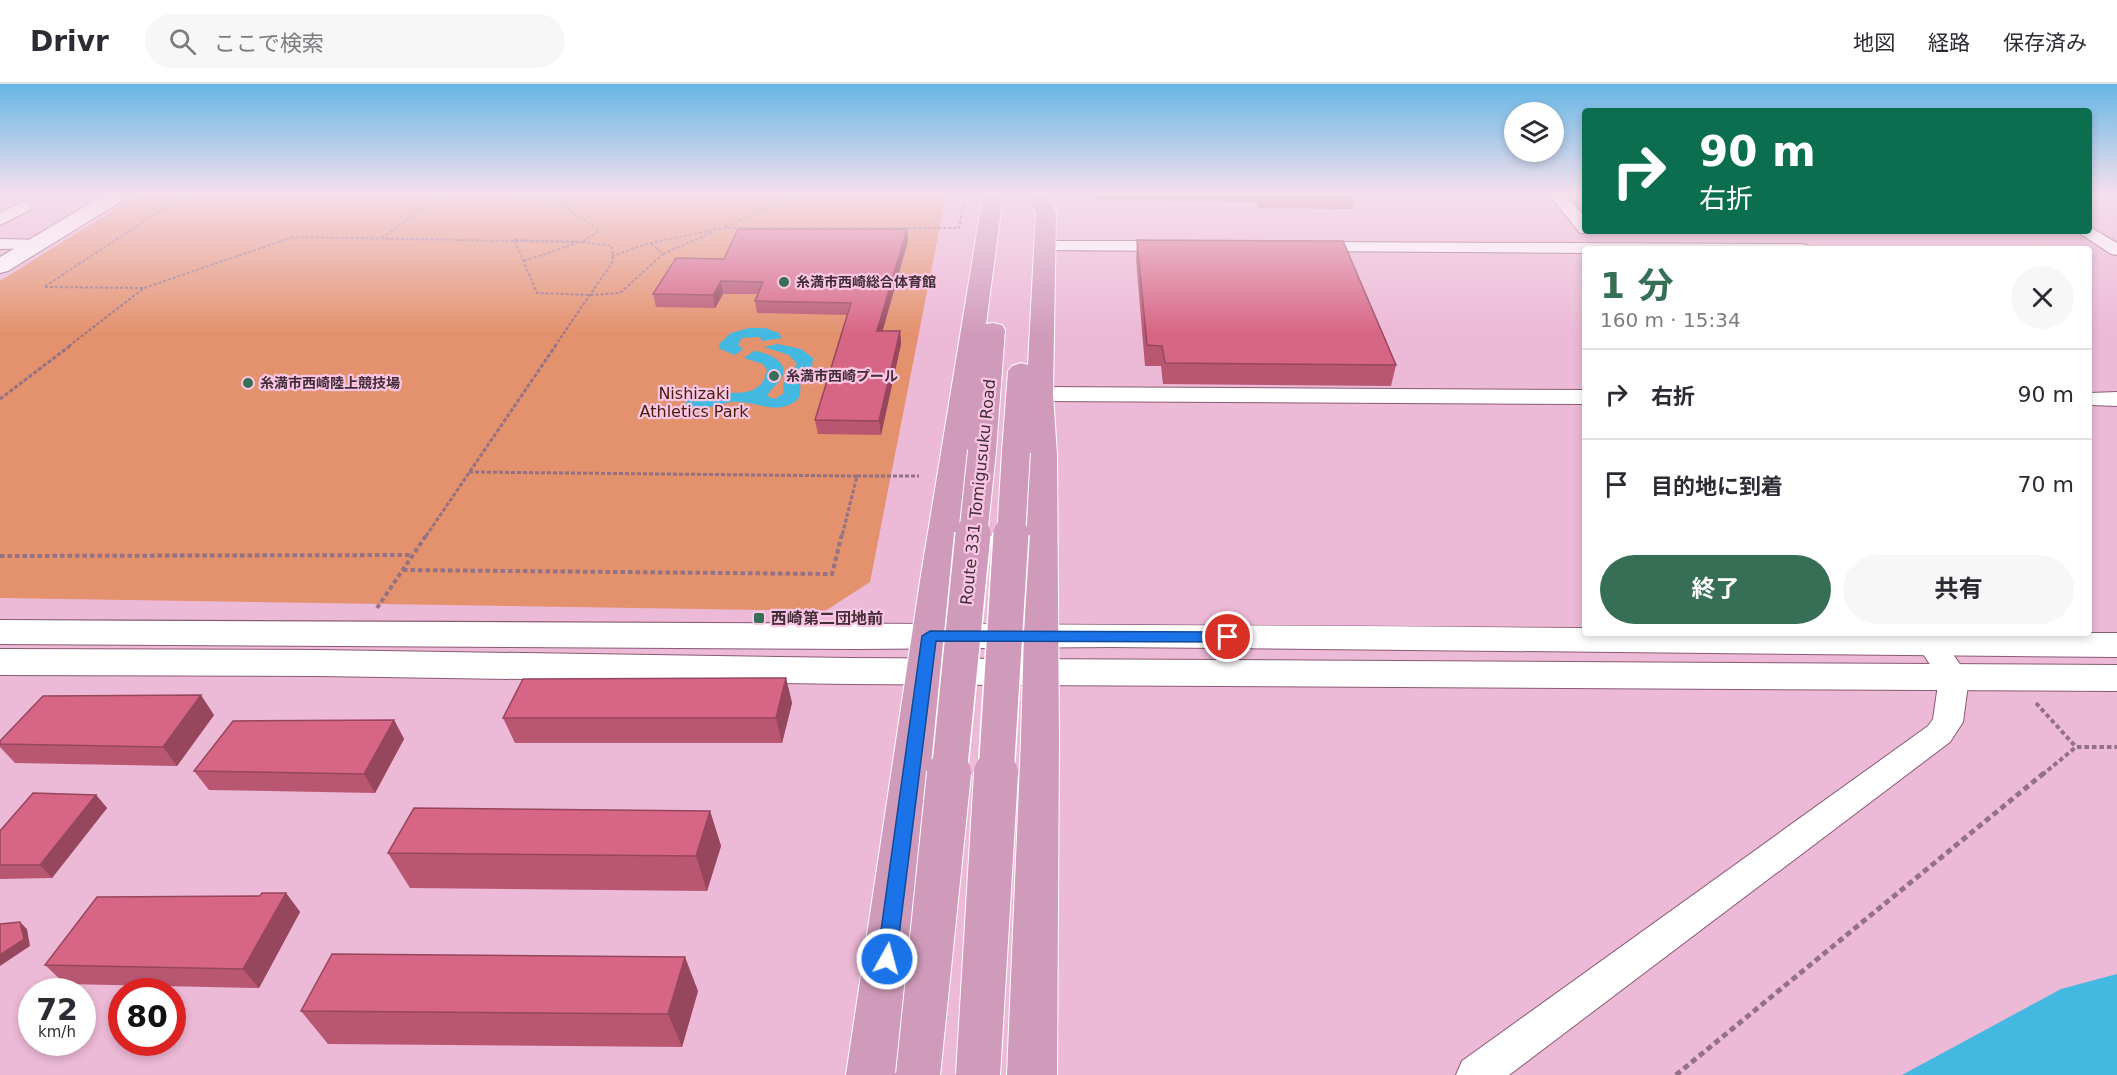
<!DOCTYPE html>
<html lang="ja">
<meta charset="utf-8">
<style>
body{margin:0;font-family:"DejaVu Sans","Noto Sans JP",sans-serif;background:#f7f7f7;color:#2b2b33;height:100vh;display:flex;flex-direction:column;font-size:22px;white-space:nowrap}
*{box-sizing:border-box;margin:0}
p{font-size:20px;color:#7c7c81}
.icon{flex:none;width:33px;height:33px;fill:none;stroke:currentColor;stroke-width:2;stroke-linecap:round;stroke-linejoin:round}
.map{position:relative;flex:1;overflow:hidden}
.panel{position:absolute;left:1582px;top:162px;width:510px;height:390px;display:flex;flex-direction:column;background:#fff;border-radius:6px;box-shadow:0 3px 9px #0003}
.panel>*{flex:none}
.banner{position:absolute;left:1582px;top:24px;width:510px;height:126px;border-radius:6px;box-shadow:0 3px 9px #0003;background:#0b6e4f;color:#fff;overflow:hidden}
.buttons{position:absolute;left:1504px;top:18px;display:grid;gap:12px}
.buttons a{display:grid;place-items:center;width:60px;height:60px;border-radius:50%;background:#fff;box-shadow:0 3px 9px #0003;font-size:30px}
.speed{position:absolute;left:18px;top:894px;display:flex;gap:12px;font-size:30px;font-weight:700;text-align:center}
.speed>*{display:grid;place-content:center;width:78px;height:78px;border-radius:50%;background:#fff;box-shadow:0 3px 9px #0003;line-height:1}
.speed small{font-size:15px;font-weight:400}
.speed .limit{border:9px solid #d22;background:#fff;color:#111}
.pin{position:absolute;display:grid;place-items:center;width:51px;height:51px;color:#fff;margin:-26px;border:3px solid #fff;border-radius:50%;box-shadow:0 2px 6px #0007}
.me{position:absolute;width:66px;margin:-33px;rotate:7deg;stroke-linejoin:round;filter:drop-shadow(0 0 4px #0008)}
.turn{display:flex;align-items:center;gap:21px;height:126px;padding:0 18px;font-size:27px}
.turn .icon{width:78px;height:78px;stroke-width:2.5}
.turn b{display:block;font-size:42px;line-height:51px}
.round{display:grid;place-items:center;flex:none;width:63px;height:63px;border-radius:32px;background:#f7f7f7}
.headline{display:flex;align-items:center;justify-content:space-between;height:102px;padding:0 18px}
h1{font-size:36px;font-weight:700;line-height:45px;color:#366e56}
.button{display:flex;gap:12px;margin-top:auto;padding:12px 18px}
.button a{flex:1;height:69px;border-radius:36px;background:#366e56;color:#fff;font-size:24px;font-weight:700;line-height:69px;text-align:center}
.button a+a{background:#f7f7f7;color:#2b2b33}
ul{padding:0;list-style:none}
li{display:flex;align-items:center;gap:18px;height:90px;padding:0 18px;border-top:2px solid #e1e1e2}
li div{flex:1}
li b{display:block;font-size:22px}
li em{font-style:normal}
header{display:flex;align-items:center;gap:36px;box-sizing:border-box;height:84px;padding:0 30px;background:#fff;border-bottom:2px solid #e1e1e2}
header strong{font-size:28px}
nav{display:flex;gap:33px;margin-inline-start:auto;font-size:21px}
.search{width:420px;height:54px;background:#f7f7f7;display:flex;align-items:center;gap:15px;box-sizing:border-box;padding:0 21px;border-radius:33px;color:#7c7c81;font-size:22px}
.map>svg:first-child{display:block}
.green{fill:#e4916d}
.water{fill:#43b8e0}
.lines{fill:none;stroke-linecap:round;stroke-linejoin:round}
.minor-casing{stroke:#895b75;stroke-width:2}
.tertiary-casing{stroke:#895b75;stroke-width:2}
.trunk-casing{stroke:#fff;stroke-width:2}
.path-far3{stroke:#947185;stroke-width:2;stroke-dasharray:3 2;stroke-linecap:butt}
.path-far2{stroke:#947185;stroke-width:3;stroke-dasharray:4 2;stroke-linecap:butt}
.path-far1{stroke:#947185;stroke-width:4;stroke-dasharray:4.5 3;stroke-linecap:butt}
.path{stroke:#947185;stroke-width:5;stroke-dasharray:6 4;stroke-linecap:butt}
.minor{fill:#fff;fill-rule:evenodd}
.tertiary{fill:#fff;fill-rule:evenodd}
.trunk{fill:#d09bba;fill-rule:evenodd}
.trunk-bridge-far2-casing{stroke:#fff;stroke-width:30;stroke-linecap:butt}
.trunk-bridge-far1-casing{stroke:#fff;stroke-width:38;stroke-linecap:butt}
.trunk-bridge-casing{stroke:#fff;stroke-width:46;stroke-linecap:butt}
.trunk-bridge-far2{stroke:#d09bba;stroke-width:28}
.trunk-bridge-far1{stroke:#d09bba;stroke-width:35}
.trunk-bridge{stroke:#d09bba;stroke-width:44}
.wall{fill:#b95772}
.shaded-wall{fill:#96475d}
.building{fill:#d76585;stroke:#96475d;stroke-width:1.5}
.route{fill:#1a73e8;stroke:#114b97;stroke-width:1.5}
.poi-dot{fill:#366e56;stroke:#fac6e3;stroke-width:2}
.labels{text-anchor:middle;dominant-baseline:central;stroke-width:4.5;stroke-linejoin:round;paint-order:stroke}
.far-poi-label{font-size:14px;font-weight:bold;fill:#422d39;stroke:#fac6e3;text-anchor:start}
.park-label{font-size:16px;fill:#471e0a;stroke:#fac6e3}
.street-label{font-size:16px;fill:#422d39;stroke:#fac6e3}
.poi-label{font-size:16px;font-weight:bold;fill:#422d39;stroke:#fac6e3;text-anchor:start}
</style>
<header>
<strong>Drivr</strong>
<div class="search"><svg class="icon" aria-label="search" viewBox="0 0 24 24"><circle cx="10" cy="10" r="6"/><path d="M15 15l6 6"/></svg>ここで検索</div>
<nav><a>地図</a><a>経路</a><a>保存済み</a></nav>
</header>
<div class="map">
<svg width="2117" height="991" viewBox="0 0 2117 991">
<rect width="100%" height="100%" fill="#ecb9d6"/>
<path class="green" d="M138,111H946L870,498L825,527L0,514V197Z"/>
<path class="water" d="M749,244H765L779,249L782,254L762,257L760,253L742,254L738,261L743,265L735,271L720,265L719,260L731,249Z
M778,260L801,265L813,274L812,283L801,295C799,303 803,311 796,317C775,332 754,316 732,318C715,320 703,329 686,322L687,312C710,298 760,326 767,286L763,280L744,274L754,267C765,268 790,277 782,293C778,300 771,305 767,312L775,315L784,309C780,296 791,291 797,280L789,271L764,263Z
M2117,890V991H1902L2061,905Z"/>
<g class="lines">
<g class="minor-casing">
<path id="minor" d="M1549,111H1566L1586,134V147H1593L1592,149H1580Z
M22,118L28,119L30,123L28,127L0,141V129Z
M2090,143L2117,159V171L2111,170L2076,147H2090Z
M0,155L42,156L45,160L42,164L0,165Z
M1046,157H1173L1179,158L1182,162L1179,166L1173,167L1040,166L1037,162L1040,158Z
M1310,158L1801,160L1807,161L1810,165H1586V169L1304,167L1301,163L1304,159Z
M1040,303L1586,306V320L1040,317L1032,315L1029,310L1032,305Z
M2117,308V322L2090,321V309Z
M1909,549H1938L1969,593L1963,638L1950,658L1509,991H1456L1462,977L1928,642L1933,635L1939,594Z"/>
</g>
<g class="tertiary-casing">
<path id="tertiary" d="M104,111H128L125,115L8,187L0,189V173Z
M0,536C529,539 1057,539 1586,544V549H2117V573L1111,563L856,565L0,560Z
M0,565L318,566L850,574L2117,581V607L850,600L318,592L0,591Z"/>
</g>
<g class="trunk-casing">
<path id="trunk" d="M983,111H1003L986,240L993,239L1002,241L1005,246L996,367L992,373L982,376L972,373L970,370L896,991H846L920,497Z
M1025,111H1045L1056,128L1053,310L1057,371L1059,655L1057,991H1007L1021,655L1029,371L1016,377L1006,374L1002,368L1008,287L1012,282L1021,279L1028,281L1036,128Z"/>
</g>
<path class="path-far3" d="M524,111L567,124L599,147L582,158L612,162L613,177L555,262
M558,111L567,123
M725,143L795,111
M382,154L440,111
M515,156L582,158L515,157Z
M515,157L537,209L591,211L620,209L663,170L650,159
M663,170L713,148
M612,172L650,159L722,144H959L965,111
M524,177L577,159
M143,204L44,203L184,111
M69,262L144,204L293,153L515,157"/>
<path class="path-far2" d="M0,315L71,261
M469,388L857,392L842,452
M857,392H919
M426,452L556,261"/>
<path class="path-far1" d="M0,472L412,471
M403,486L832,490L842,450
M377,524L427,450
M2036,619L2076,663
M2042,691L2076,663H2117"/>
<path class="path" d="M1676,991L2044,689"/>
<use href="#minor" class="minor"/>
<use href="#tertiary" class="tertiary"/>
<use href="#trunk" class="trunk"/>
<g class="trunk-bridge-far2-casing">
<path id="trunk-bridge-far2" d="M973,452L982,367
M1011,452L1016,368"/>
</g>
<g class="trunk-bridge-far1-casing">
<path id="trunk-bridge-far1" d="M949,691L973,450
M996,691L1011,450"/>
</g>
<g class="trunk-bridge-casing">
<path id="trunk-bridge" d="M918,991L949,689
M978,991L996,689"/>
</g>
<use href="#trunk-bridge-far2" class="trunk-bridge-far2"/>
<use href="#trunk-bridge-far1" class="trunk-bridge-far1"/>
<use href="#trunk-bridge" class="trunk-bridge"/>
</g>
<path class="wall" d="M1096,111H1355L1352,125L1258,124L1257,118L1096,116Z
M907,145L908,157L882,247H900L901,260L881,351L818,350L815,336L847,231L757,229L755,217L758,210H723L715,224L656,223L653,210Z
M1137,156L1396,281L1391,302L1163,300L1161,282H1145L1136,175Z
M786,594L792,619L782,659H515L503,634Z
M214,631L177,682L15,679L0,663V657Z
M394,636L404,655L375,709L209,706L194,687Z
M96,711L107,724L52,794L0,795V747Z
M710,727L721,762L707,807L410,804L388,769Z
M286,809L300,828L259,904L65,900L45,881L260,812Z
M698,907L682,963L328,960L301,927Z"/>
<path class="shaded-wall" d="M907,145L908,157L879,260L877,247Z
M721,197L723,210L715,224L713,211Z
M900,247L901,260L881,351L879,337Z
M786,594L792,619L782,659L776,634Z
M201,611L214,631L177,682L163,663Z
M394,636L404,655L375,709L364,690Z
M96,711L107,724L52,794L40,781Z
M710,727L721,762L707,807L696,772Z
M286,809L300,828L259,904L243,885Z
M20,838L27,845L30,862L0,882V871Z
M685,873L698,907L682,963L668,930Z"/>
<path class="building" d="M738,145H907L877,247H900L879,337L815,336L851,219L755,217L763,198L721,197L713,211L653,210L676,174L724,175Z
M1137,156L1343,157L1396,281L1165,279L1162,262L1147,261Z
M786,594L776,634H503L523,595Z
M201,611L163,663L0,660V657L43,612Z
M394,636L364,690L194,687L233,637Z
M33,709L96,711L40,781H0V747Z
M414,724L710,727L696,772L388,769Z
M262,809H286L243,885L45,881L97,813L260,812Z
M20,838L24,855L0,871V840Z
M332,870L685,873L668,930L301,927Z"/>
<linearGradient id="sky" x2="0" y2="1"><stop stop-color="#66b6e5"/><stop offset="0.44" stop-color="#f6e0ed"/><stop offset="1" stop-color="#f6e0ed" stop-opacity="0"/></linearGradient>
<rect width="2117" height="250" fill="url(#sky)"/>
<path class="route" d="M930,547L1228,548L1235,553L1228,558L936,557L896,875L893,881L887,884L880,881L877,875L922,552Z"/>
<g class="poi-dot">
<circle cx="784" cy="198" r="6"/>
<circle cx="774" cy="292" r="6"/>
<circle cx="248" cy="299" r="6"/>
<rect x="753" y="528" width="12" height="12" rx="3"/>
</g>
<g class="labels">
<g class="far-poi-label">
<text x="796" y="198">糸満市西崎総合体育館</text>
<text x="786" y="292">糸満市西崎プール</text>
<text x="260" y="299">糸満市西崎陸上競技場</text>
</g>
<g class="park-label">
<text x="694" y="309">Nishizaki<tspan x="694" dy="18">Athletics Park</tspan></text>
</g>
<g class="street-label">
<text transform="translate(978 408) rotate(-84)">Route 331 Tomigusuku Road</text>
</g>
<g class="poi-label">
<text x="771" y="534">西崎第二団地前</text>
</g>
</g>
</svg>
<div class="buttons">
<a><svg class="icon" aria-label="layers" viewBox="0 0 24 24"><path d="M12 4l9 5-9 5-9-5zM3 14l9 5 9-5"/></svg></a>
</div>
<div class="speed"><div>72<small>km/h</small></div><div class="limit">80</div></div>
<div class="pin" style="left:1228px;top:553px;background:#d93025"><svg class="icon" aria-label="arrive" viewBox="0 0 24 24"><path d="M6 21V4h12l-3 4 3 4H6"/></svg></div>
<svg class="me" style="left:887px;top:875px" viewBox="-20 -20 40 40"><circle r="17" fill="#1a73e8" stroke="#fff" stroke-width="3"/><path d="M0-11L8 9 0 5-8 9z" fill="#fff"/></svg>
<div class="banner">
<div class="turn"><svg class="icon" aria-label="right" viewBox="0 0 24 24"><path d="M7 20v-9h11M14 6l5 5-5 5"/></svg><div><b>90 m</b>右折</div></div>
</div>
<section class="panel">
<div class="headline"><div><h1>1 分</h1><p>160 m · 15:34</p></div><a class="round"><svg class="icon" aria-label="close" viewBox="0 0 24 24"><path d="M6 6l12 12M18 6L6 18"/></svg></a></div>
<ul>
<li><svg class="icon" aria-label="right" viewBox="0 0 24 24"><path d="M7 20v-9h11M14 6l5 5-5 5"/></svg><div><b>右折</b></div><em>90 m</em></li>
<li><svg class="icon" aria-label="arrive" viewBox="0 0 24 24"><path d="M6 21V4h12l-3 4 3 4H6"/></svg><div><b>目的地に到着</b></div><em>70 m</em></li>
</ul>
<div class="button"><a>終了</a><a>共有</a></div>
</section>
</div>
